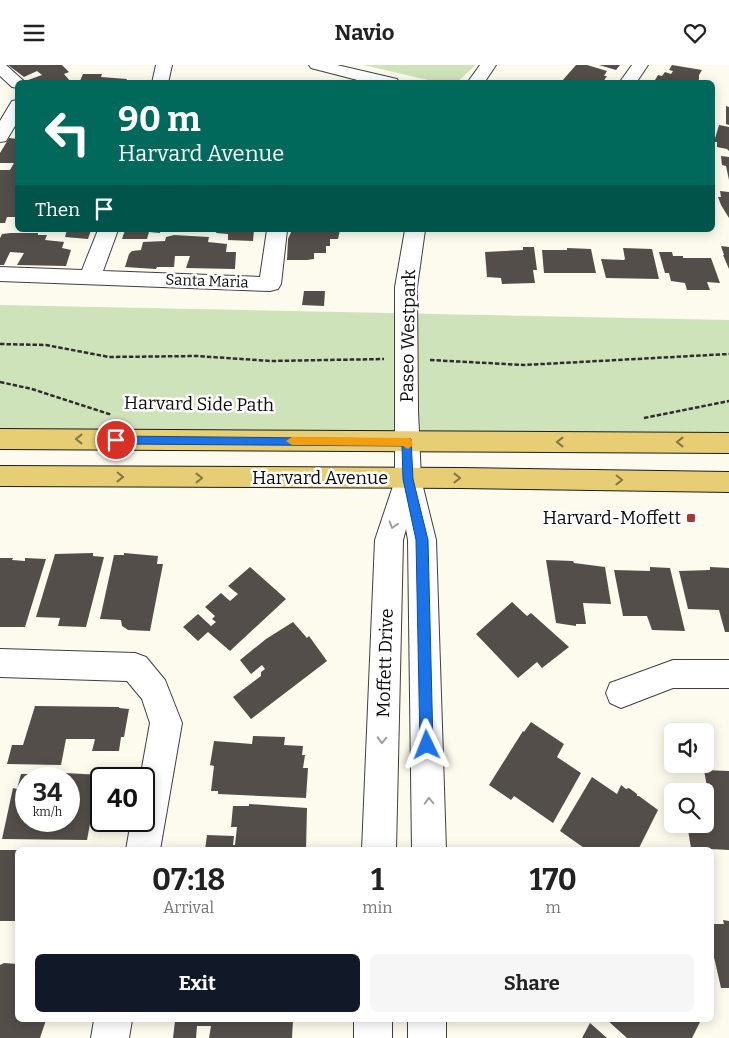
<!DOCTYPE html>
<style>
body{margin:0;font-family:Bitter,serif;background:#f6f6f6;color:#222;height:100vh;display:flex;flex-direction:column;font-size:19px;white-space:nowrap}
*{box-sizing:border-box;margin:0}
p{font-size:16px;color:#767676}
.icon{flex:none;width:28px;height:28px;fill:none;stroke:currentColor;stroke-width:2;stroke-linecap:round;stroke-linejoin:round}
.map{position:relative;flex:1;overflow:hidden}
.details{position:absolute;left:15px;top:782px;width:699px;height:175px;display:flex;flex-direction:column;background:#fff;border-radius:8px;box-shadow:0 2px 12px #0003}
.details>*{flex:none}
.hud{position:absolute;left:15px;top:15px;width:700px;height:152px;border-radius:8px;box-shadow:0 2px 12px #0003;background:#00695c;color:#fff;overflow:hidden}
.controls{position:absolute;left:664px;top:658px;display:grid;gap:10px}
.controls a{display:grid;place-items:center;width:50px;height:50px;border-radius:8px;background:#fff;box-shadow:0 2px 12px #0003;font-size:25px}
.speed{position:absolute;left:15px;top:702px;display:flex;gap:10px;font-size:25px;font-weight:700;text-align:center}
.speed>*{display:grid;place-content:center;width:65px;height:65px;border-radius:50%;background:#fff;box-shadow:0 2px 12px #0003;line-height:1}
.speed small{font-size:12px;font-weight:400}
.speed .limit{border:2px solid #111;border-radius:8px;background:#fff;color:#111}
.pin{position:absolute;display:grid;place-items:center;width:42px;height:42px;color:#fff;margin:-21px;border:2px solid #fff;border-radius:50%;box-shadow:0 1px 5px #0007}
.me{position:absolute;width:55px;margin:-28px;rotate:358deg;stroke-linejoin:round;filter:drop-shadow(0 0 4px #0008)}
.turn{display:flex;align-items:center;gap:18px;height:105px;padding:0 20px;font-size:22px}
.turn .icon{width:65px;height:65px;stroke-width:2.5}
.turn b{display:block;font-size:35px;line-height:42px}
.then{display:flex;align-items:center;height:48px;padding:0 20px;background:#0003;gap:10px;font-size:19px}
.eta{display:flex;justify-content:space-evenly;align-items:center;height:85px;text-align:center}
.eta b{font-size:30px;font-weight:700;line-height:35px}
.button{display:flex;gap:10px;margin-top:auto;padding:10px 20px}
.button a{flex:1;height:58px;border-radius:8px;background:#111827;color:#fff;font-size:20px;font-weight:700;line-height:58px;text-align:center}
.button a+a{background:#f6f6f6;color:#222}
header{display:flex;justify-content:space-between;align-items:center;height:65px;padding:0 20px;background:#fff;font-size:22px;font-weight:700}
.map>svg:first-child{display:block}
.green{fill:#cfe3bb}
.building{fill:#534e4a;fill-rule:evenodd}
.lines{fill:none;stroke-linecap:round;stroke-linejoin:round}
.minor-casing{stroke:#3f3f3f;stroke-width:2}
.major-casing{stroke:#1d1d1d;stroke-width:2}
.path{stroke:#2e2e2e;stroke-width:2.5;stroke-dasharray:4.5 2;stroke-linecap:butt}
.minor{fill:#fff;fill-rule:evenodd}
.major{fill:#e7cd73;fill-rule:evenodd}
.oneway{stroke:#847645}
.oneway2{stroke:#9e9e9e}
.route{fill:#1a73e8;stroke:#114b97}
.slow{fill:#f59e0b}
.poi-dot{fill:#ab3639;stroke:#fff;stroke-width:2}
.labels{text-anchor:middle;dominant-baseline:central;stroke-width:5;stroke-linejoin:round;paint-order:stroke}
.far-street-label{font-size:15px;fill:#0c0c0c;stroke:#fff}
.street-label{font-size:18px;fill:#0c0c0c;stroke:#fff}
.poi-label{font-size:18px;fill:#0c0c0c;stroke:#fff;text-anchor:end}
</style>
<header><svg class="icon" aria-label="menu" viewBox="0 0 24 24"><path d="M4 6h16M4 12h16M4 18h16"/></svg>Navio<svg class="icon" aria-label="heart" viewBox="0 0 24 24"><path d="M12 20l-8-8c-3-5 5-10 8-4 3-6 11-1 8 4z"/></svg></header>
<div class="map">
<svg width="729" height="973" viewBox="0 0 729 973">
<rect width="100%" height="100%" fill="#fdfaee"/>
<path class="green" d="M363,0H476L457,17H437Z
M0,240L729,255V374L0,365Z"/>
<path class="building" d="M8,0H62L69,7L64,9L70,16L66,18H31L28,15L42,10L37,6L24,12Z
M576,0H587L607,6L604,11H607L603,17L599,16L597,18L562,16Z
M599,0H620L616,5Z
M672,0L702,5L699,10V14L697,18H666L655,15L658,10L662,11L665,7L671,9L673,6L669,5Z
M83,9H102L101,12L127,14L125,18H79Z
M726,41L729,42V60L726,59Z
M719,60L729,62V86L727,84L717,82V77H714Z
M9,73L18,74V148L15,152H7L5,158H0V105H10L14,98H0V88Z
M721,91L729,92V115L726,101L722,100Z
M720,126L729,127V153L721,140L718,132H721Z
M67,165H91L88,174L65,172Z
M125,165H160V168L149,167L147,174H122Z
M217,165H254L253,176L228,175V169L216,168Z
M292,165H340L338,174H330V181H326V188H314V194L307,195H287L288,174Z
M11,168H38V170H47L45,175L64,177L62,183L71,185L66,201L17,200L24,188L10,187L4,200H0V173L2,169Z
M174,170L209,172L208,177L227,179L226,187H236L235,204L186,203L190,191H175L174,202H157L156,204L125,202L129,189L132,186L141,185L143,177L165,176L166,172Z
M721,181L729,182V204L723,190H724Z
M523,182H534L537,205H533L535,218L502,219L501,213L487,212L485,187L523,185Z
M567,183L591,184L596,208H544L542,185H567Z
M623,183L652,184L659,214L606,213L601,194L624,195L625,194Z
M659,187H672L673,191H683V193H711L720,218L707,217L710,225H687L685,218L671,216L669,208H665Z
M304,226H325L324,241L302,240Z
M93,488V491L104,492L86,562L58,561L60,553L36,552L55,489Z
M124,488L158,491L157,499H163L150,566L128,565L122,561L121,555L100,554L114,490H124Z
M0,493H13L12,495L25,496V493L46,494L25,562H0Z
M546,495L573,496L574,498L605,502L611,539L583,538L586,559H576V561L556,558Z
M250,502L286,534L230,586L208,567L198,576L183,562L198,549L211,561L216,557L212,554L215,551L205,542L221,528L230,536L238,529L228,521Z
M650,502L670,503L685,566L652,565L647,551H623L614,505L650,506Z
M710,502L729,503V567H725L719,545L688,544L679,506L710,505Z
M512,537L527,551L531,548L569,582L542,603L537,597L518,613L476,569Z
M293,557L307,573L309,571L327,596L251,654L233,632L261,611V607L265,604L262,600L251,609L240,595L266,574Z
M35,641L119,642V643L129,644L124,672H121L119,686H92L95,674H66L61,700L7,699L12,680H23Z
M531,657L564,679L557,692L581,708L553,758L514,731L511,735L489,720L523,666L524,667Z
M253,671L285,672L284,680L303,681L302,690H305L303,703H308L306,733L218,729V726H211L214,701L210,700L214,676L252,679Z
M704,705L729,706V785L691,783L687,759H705V726H681L680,721L707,722Z
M46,707L102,710L101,726L97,731H100L94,759H90L87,775L2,774L13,723L17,724L21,709H45ZM26,714H69V756H26Z
M592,712L617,729L621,720L626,724L629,723L637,729V731H639L658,745L638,785H587L560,766Z
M249,739L307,743L306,785H205L207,770L234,771L233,780H235L237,762H231L233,741H249Z
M0,785H18V856H0Z
M723,855L729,856V923H721L711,879V859H724Z
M4,898L18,899V955H46L40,973H0V900Z
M188,955H293L292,973H209L211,961H197L196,973H173L175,956L188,957Z
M607,955H701L692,973H627Z
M590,958L607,973H582Z"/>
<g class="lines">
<g class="minor-casing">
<path id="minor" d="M0,0H6L26,18H18V23L12,22L0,11Z
M156,0H172L168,18H152Z
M309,0H337L397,14L399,18H369L311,3Z
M480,0H496L484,18H467Z
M632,0H648L636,18H619Z
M18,35V56L6,76L0,77V56L12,36Z
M98,165H118L103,206L260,212L267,165H287L281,219L278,224L270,226L0,216V202L82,205Z
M405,165H425L417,222L418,345L421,414L436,475L446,785H412L408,475L406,464L403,475L396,785H362L375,475L395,415V222Z
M0,584L135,588L146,592L165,615L182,658L160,785H126L131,756H144V714H140L150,658L142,634L127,616L0,612Z
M673,595H729V623H673L621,643L610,638L606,628L610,618Z
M94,955H132L129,973H91Z
M354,955H392V973H354Z
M408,955H446V973H408Z"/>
</g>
<g class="major-casing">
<path id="major" d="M0,364L729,368V388L0,384Z
M0,401L462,403L729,407V427L462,423L0,421Z"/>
</g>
<path class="path" d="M0,279L46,280L109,292L197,291L271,296L384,294
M430,295L524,300L729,289
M0,317L32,324L112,350
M644,353L729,336"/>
<use href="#minor" class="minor"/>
<use href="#major" class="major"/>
</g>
<defs><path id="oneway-chevron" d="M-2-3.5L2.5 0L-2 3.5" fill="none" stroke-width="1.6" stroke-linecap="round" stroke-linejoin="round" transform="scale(1.25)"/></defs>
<g class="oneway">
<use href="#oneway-chevron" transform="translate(79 374) rotate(-180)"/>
<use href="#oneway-chevron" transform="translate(560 377) rotate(-180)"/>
<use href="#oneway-chevron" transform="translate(680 377) rotate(-180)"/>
<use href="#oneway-chevron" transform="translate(120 412) rotate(1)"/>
<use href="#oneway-chevron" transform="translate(199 413)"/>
<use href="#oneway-chevron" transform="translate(457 413)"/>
<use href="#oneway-chevron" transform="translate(619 415) rotate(1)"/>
</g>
<g class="oneway2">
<use href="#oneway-chevron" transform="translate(393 460) rotate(107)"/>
<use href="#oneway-chevron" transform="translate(382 675) rotate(92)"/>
<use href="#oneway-chevron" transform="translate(429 736) rotate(-92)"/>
</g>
<path class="route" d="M116,371L411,374L413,414L428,475L433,680L431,684L427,686L422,684L420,680L416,475L403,414L402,381L116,379L111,375Z"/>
<path class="slow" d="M292,372L408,373L411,374L413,380L408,384L403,381L292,380L286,376Z"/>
<rect class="poi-dot" x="686" y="448" width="10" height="10" rx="2.5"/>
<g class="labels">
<g class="far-street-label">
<text transform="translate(207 216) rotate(2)">Santa Maria</text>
</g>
<g class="street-label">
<text transform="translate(408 271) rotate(-89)">Paseo Westpark</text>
<text transform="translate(199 339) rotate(1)">Harvard Side Path</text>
<text x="320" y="413">Harvard Avenue</text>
<text transform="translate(385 598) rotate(-88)">Moffett Drive</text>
</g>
<g class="poi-label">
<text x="681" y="453">Harvard-Moffett</text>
</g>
</g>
</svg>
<div class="controls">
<a><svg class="icon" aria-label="sound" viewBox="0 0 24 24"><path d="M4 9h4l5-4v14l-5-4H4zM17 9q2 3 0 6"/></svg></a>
<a><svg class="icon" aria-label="search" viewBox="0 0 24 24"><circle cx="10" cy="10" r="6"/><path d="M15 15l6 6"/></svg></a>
</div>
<div class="speed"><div>34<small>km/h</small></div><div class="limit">40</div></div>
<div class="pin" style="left:116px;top:375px;background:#d93025"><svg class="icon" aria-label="arrive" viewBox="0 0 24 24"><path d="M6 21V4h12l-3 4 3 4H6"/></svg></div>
<svg class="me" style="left:427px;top:680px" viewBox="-20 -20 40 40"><path d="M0-17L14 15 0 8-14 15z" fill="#1a73e8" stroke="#fff" stroke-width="4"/></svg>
<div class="hud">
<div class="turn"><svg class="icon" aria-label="left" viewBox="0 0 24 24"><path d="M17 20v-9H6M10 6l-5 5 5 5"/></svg><div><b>90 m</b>Harvard Avenue</div></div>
<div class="then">Then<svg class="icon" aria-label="arrive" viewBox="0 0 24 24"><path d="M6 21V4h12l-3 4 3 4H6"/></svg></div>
</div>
<section class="details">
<div class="eta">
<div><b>07:18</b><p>Arrival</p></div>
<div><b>1</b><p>min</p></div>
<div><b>170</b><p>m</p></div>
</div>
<div class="button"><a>Exit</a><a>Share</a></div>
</section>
</div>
